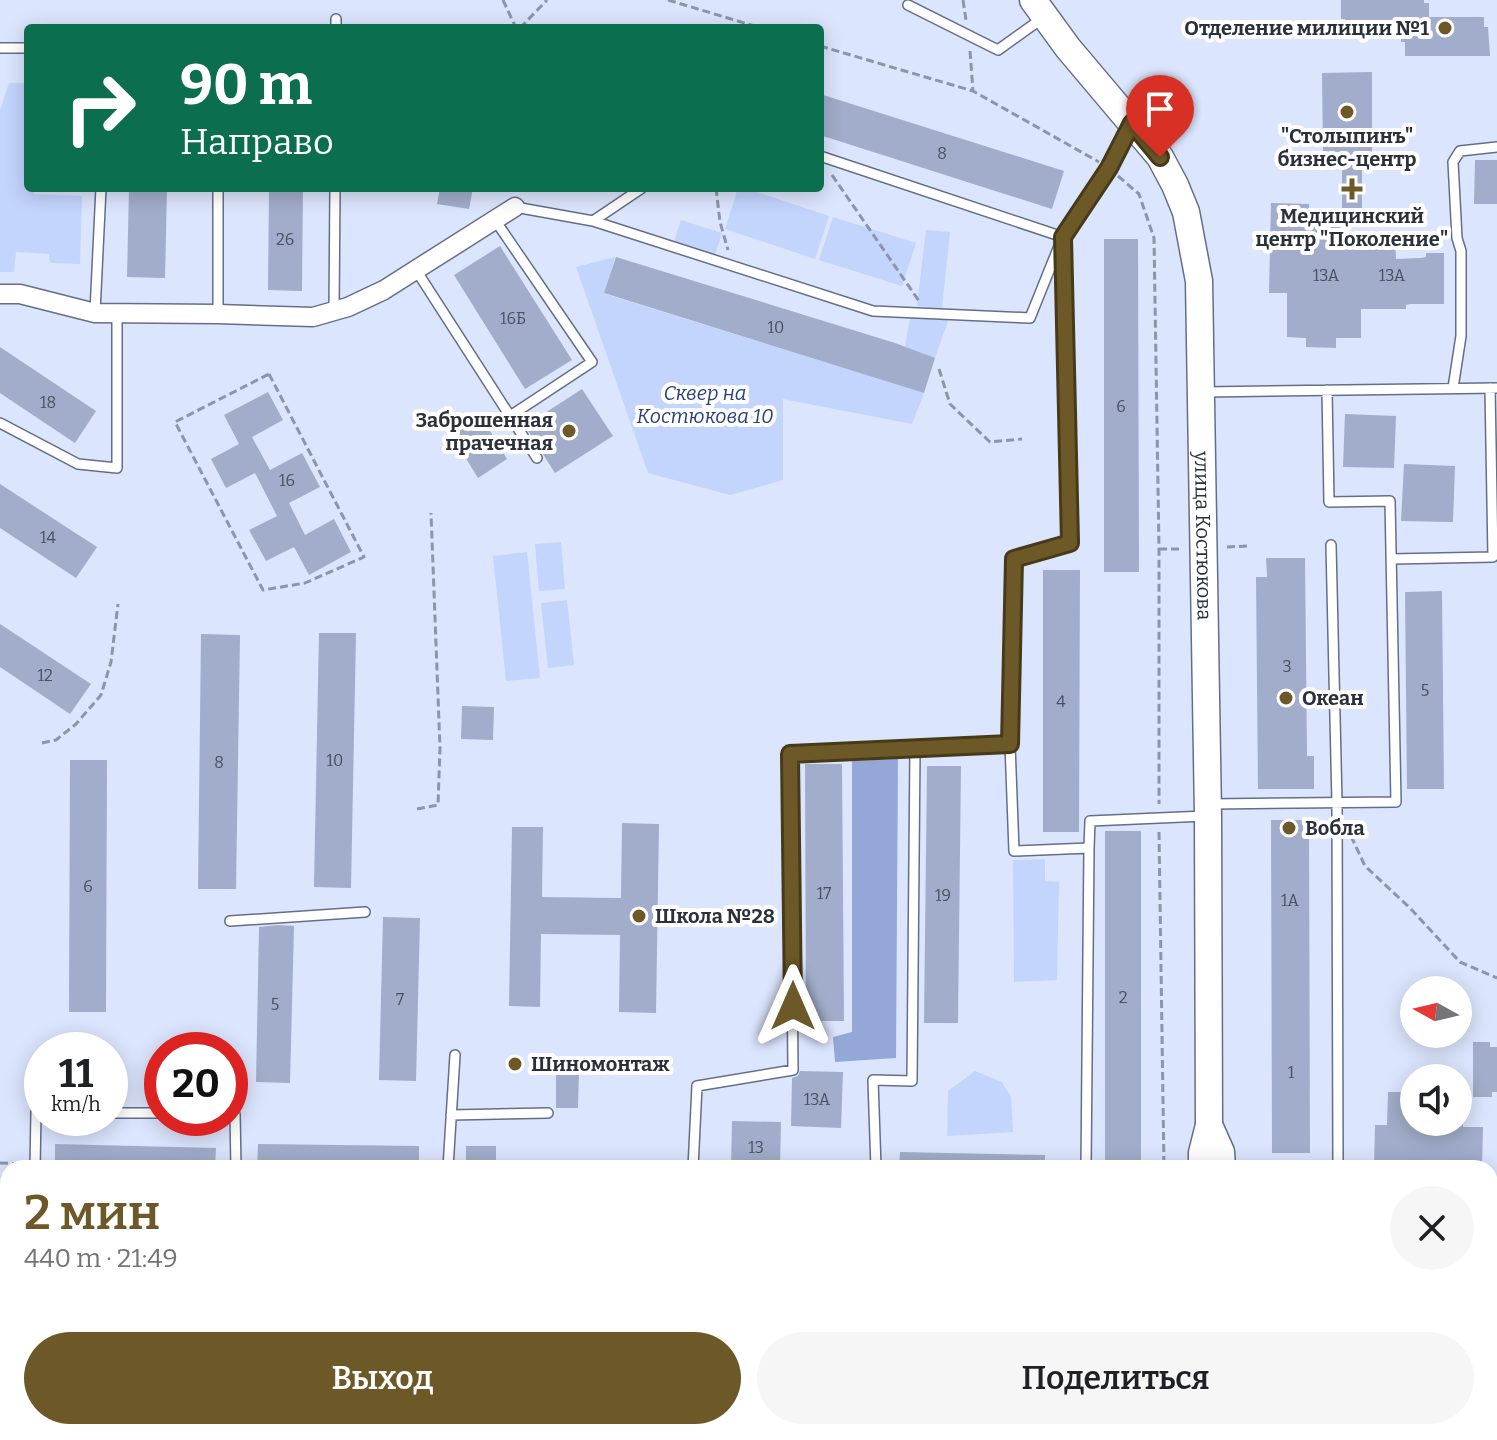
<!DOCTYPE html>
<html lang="ru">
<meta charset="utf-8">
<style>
body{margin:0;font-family:Bitter,serif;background:#f6f6f6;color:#202124;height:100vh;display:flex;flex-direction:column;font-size:30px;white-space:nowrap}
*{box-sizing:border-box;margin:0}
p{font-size:26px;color:#757577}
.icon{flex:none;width:44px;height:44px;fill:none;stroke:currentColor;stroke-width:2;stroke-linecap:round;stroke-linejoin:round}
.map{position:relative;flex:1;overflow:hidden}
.side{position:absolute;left:0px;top:1160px;width:1498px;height:280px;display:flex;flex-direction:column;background:#fff;border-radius:24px 24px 0 0;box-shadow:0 4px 20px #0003}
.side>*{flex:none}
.guide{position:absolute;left:24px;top:24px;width:800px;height:168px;border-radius:8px;box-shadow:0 4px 20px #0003;background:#0b6e4f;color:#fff;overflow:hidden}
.needle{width:52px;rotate:278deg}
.fabs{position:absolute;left:1400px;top:976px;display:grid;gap:16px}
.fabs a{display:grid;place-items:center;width:72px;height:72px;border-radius:50%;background:#fff;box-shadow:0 4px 20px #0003;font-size:40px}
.speed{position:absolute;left:24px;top:1032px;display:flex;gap:16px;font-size:40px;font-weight:700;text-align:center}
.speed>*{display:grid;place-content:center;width:104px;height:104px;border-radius:50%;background:#fff;box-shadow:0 4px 20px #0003;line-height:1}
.speed small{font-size:20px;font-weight:400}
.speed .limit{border:12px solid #d22;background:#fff;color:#111}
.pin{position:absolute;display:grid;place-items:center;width:68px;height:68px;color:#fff;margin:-82px -34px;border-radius:50% 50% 50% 0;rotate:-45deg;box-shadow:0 0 8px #0007}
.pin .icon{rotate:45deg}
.me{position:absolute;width:88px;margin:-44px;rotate:0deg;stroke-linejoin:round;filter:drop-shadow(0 0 6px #0008)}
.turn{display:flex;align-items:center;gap:28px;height:168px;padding:0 24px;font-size:36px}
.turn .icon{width:104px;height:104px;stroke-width:2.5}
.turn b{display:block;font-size:56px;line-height:68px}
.round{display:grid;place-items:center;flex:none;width:84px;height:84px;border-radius:42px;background:#f6f6f6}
.summary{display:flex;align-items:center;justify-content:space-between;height:136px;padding:0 24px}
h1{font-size:48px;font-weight:600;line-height:60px;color:#6d5927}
.button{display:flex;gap:16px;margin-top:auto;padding:16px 24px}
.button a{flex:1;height:92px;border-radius:48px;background:#6d5927;color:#fff;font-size:32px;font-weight:600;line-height:92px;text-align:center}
.button a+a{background:#f6f6f6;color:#202124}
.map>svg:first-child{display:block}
.green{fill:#c3d4fd}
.forest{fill:#94a7d6}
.building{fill:#a1adca}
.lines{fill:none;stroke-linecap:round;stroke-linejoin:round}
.lane-casing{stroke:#636e88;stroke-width:12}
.street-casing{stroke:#636e88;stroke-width:21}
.secondary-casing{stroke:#636e88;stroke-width:29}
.path{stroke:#8d95a8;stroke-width:3;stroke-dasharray:8 4;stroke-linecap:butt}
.lane{stroke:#fff;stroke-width:9}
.street{stroke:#fff;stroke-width:18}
.secondary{stroke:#fff;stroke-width:26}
.route-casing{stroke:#473a19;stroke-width:20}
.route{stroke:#6d5927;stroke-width:14}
.poi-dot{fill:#6d5927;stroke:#fff;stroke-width:3}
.labels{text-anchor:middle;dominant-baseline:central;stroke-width:8;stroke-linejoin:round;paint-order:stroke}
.number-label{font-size:16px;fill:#484f5f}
.poi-label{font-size:20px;font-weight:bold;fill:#2b303b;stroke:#fff;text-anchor:start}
.park-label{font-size:20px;font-style:italic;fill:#2c407a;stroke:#fff}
.street-label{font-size:20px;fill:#2b303b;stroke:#fff}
</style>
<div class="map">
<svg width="1497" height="1440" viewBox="0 0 1497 1440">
<rect width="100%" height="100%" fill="#dbe5fd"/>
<path class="green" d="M9,83H28V188H34V194L82,196L80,264L50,263L49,254L16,252L14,272H0V110Z
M738,188H745L829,216L815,259L725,229Z
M833,217L916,243L902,286L819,260Z
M681,220L722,233L715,255L674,242Z
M926,230L950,232L942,308L917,306Z
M615,257L605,294L924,393L912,424L783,399V480L730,495L648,473L576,267Z
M911,313L950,315L935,358L905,347Z
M561,542L565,589L539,591L535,544Z
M527,552L540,678L506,681L493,556Z
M567,600L574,665L548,668L541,603Z
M1045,859V881L1059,882L1057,980L1014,982L1013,860Z
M975,1071L1002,1082L1011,1097L1013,1132L947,1136L948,1091Z"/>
<path class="forest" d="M898,759L896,1058L835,1062L833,1037L852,1032V761Z"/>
<path class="building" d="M1341,0H1424V3H1429V17H1484V27H1488L1490,56H1405V42H1401V28H1345V19H1341Z
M1372,72V152H1362V216H1342V152H1323L1322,73Z
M820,94L1064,171L1052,209L820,135Z
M1475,160H1497V204H1474Z
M129,188H167L165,278L127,277Z
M269,188H303L302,291L268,290Z
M440,188H473L469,209L437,204Z
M1271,203L1309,204V208L1340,209V245L1373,246L1377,244V240H1395L1396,259L1421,258L1426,257V253H1444V304H1410L1406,305V309H1361V338H1336V348L1306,347V338L1287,337V293H1269Z
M1104,239H1138L1139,572H1104Z
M500,246L572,360L525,389L454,275Z
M616,257L895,343L935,358L924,393L604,293Z
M0,347L96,411L75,443L0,393Z
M582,389L613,436L555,473L525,426Z
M268,392L283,420L252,437L270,470L302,453L320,487L289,503L305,535L334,519L351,552L309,575L294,547L266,561L249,530L277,516L255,473L226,488L211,459L239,444L224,415Z
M1345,414L1396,416L1394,468L1343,467Z
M481,416L507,459L478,478L451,434Z
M1404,464L1455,466L1453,522L1401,521Z
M0,484L97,547L76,578L0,528Z
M1266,558H1305L1307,756H1314V789H1258L1256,577H1267Z
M1043,570H1080L1079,832H1043Z
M1442,591L1444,789H1407L1405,592Z
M0,624L91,684L70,714L0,667Z
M319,633H356L351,888L314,887Z
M201,634L240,635L236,889H198Z
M462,706L494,707L493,740L461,739Z
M70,760H107L106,1012H69Z
M805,764H842L844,1021H806Z
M927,766H961L958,1023H924Z
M1271,820H1309L1310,1153H1272Z
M622,823L659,824L656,1013L619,1012L620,935L541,934L540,1007L509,1006L512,827H543L542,897L621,898Z
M1105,831H1141V1163L1105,1164Z
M383,917L420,918L416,1081L379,1080Z
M278,925L294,926L290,1083L256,1082L259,927Z
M1473,1042H1490V1047H1497V1092H1492V1097H1473Z
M800,1071L843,1072L841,1128L791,1126L792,1078L798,1076Z
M556,1072H579L578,1108H556Z
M1388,1092H1414V1122H1463V1127H1483L1482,1168H1374L1375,1125H1387Z
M732,1121L781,1122L780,1168H731Z
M55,1144L216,1148L215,1168H55Z
M258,1144L419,1146V1168H257Z
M466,1146H496V1168H466Z
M900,1152L1045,1155V1168H899Z"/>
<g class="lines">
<g class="lane-casing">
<path id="lane" d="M908,5L998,50L1044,17
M336,28V19
M0,48H28
M820,156L1063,237L1109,168L1131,126
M515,207L593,221L642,188
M495,220L592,362L510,416L537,458
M593,221L873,311L1030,318L1061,241
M416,270L510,416
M334,311L335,188
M95,312L101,188
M218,314V188
M1453,388L1461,336V251L1457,238L1453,162L1460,151L1497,147
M1204,392L1497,388
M0,423L78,464L117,468V314
M1331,545L1337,803L1338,1168
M1391,559L1493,557L1490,388
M1010,744L1014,559L1070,543L1063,237
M1210,804L1396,802L1390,501L1329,502L1327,390
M230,921L365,912
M110,1113H162
M230,1114H235L236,1168
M451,1115L548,1113
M35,1168L36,1112H42
M448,1168L455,1055
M693,1168L697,1086L793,1070L790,754L1010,744L1014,851L1089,848L1090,821L1205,816
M876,1168L873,1080L912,1081L915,749
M1086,1168L1089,848
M0,1415H8
M20,1432L26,1440"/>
</g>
<g class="street-casing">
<path id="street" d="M0,294H20L95,313L218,314L313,317L348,307L384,290L515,207
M1490,1289H1497
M152,1432L159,1440
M432,1432L436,1440"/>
</g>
<g class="secondary-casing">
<g id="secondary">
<path id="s1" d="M1033,0L1068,48L1160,157L1175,185L1186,212L1199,281L1208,816L1209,1125L1202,1153V1168"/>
<path d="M1209,1125L1221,1152L1222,1168"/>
<path d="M0,1267H8"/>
<path d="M1490,1271L1497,1272"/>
<path d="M0,1286H8"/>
<path d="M1490,1307H1497"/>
</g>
</g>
<path class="path" d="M503,0L516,28
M668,0L761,28
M963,0L966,20
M520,28L547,0
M820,46L973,91L1099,162
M970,51L973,91
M832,175L919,301
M1118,176L1139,194L1154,238L1159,549V804
M716,188L720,222L728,250
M939,369L950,404L990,442L1022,439
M269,374L364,557L305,583L263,590L175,422Z
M1227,547L1247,546
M1159,549H1183
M42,743L56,740L76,724L101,695L111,662L118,604
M417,809L438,805L440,748L431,513
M1159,832L1164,1168
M1351,836L1365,866L1410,908L1460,962L1497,978
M0,1163L23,1164
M0,1230L8,1231
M0,1312H8
M1490,1341H1497
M1391,1432L1393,1440"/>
<use href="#lane" class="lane"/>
<use href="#street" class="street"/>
<use href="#secondary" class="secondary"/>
</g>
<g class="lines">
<g class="route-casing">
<path id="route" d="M793,1006L790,754L1010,744L1014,559L1070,543L1063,237L1109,168L1132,123L1160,157"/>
</g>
<use href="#route" class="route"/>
</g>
<g class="poi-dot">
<circle cx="1445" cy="28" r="8"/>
<circle cx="1347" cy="112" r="8"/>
<path d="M1348 177h8v8h8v8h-8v8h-8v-8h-8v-8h8z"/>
<circle cx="569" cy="431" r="8"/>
<circle cx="1286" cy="698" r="8"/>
<circle cx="1289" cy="828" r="8"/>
<circle cx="639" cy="916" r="8"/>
<circle cx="515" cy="1064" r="8"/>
</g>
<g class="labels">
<g class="number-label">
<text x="942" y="153">8</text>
<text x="285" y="239">26</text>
<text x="1326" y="275">13А</text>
<text x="1392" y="275">13А</text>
<text x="513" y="318">16Б</text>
<text x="776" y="327">10</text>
<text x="48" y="402">18</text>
<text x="1121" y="406">6</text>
<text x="287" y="480">16</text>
<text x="48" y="537">14</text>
<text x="1287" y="666">3</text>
<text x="45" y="675">12</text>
<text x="1425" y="690">5</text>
<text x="1061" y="701">4</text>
<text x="335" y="760">10</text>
<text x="219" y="762">8</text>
<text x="88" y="886">6</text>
<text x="824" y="893">17</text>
<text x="943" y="895">19</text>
<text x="1290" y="900">1А</text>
<text x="1123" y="997">2</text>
<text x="400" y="999">7</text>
<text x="275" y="1004">5</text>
<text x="1291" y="1072">1</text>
<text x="817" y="1099">13А</text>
<text x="756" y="1147">13</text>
</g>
<g class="poi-label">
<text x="1429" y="28" text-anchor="end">Отделение милиции №1</text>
<text x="1347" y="136" text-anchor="middle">"Столыпинъ"<tspan x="1347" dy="23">бизнес-центр</tspan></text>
<text x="1352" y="216" text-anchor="middle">Медицинский<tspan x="1352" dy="23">центр "Поколение"</tspan></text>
<text x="553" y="420" text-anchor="end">Заброшенная<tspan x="553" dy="23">прачечная</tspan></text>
<text x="1302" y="698">Океан</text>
<text x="1305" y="828">Вобла</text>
<text x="655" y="916">Школа №28</text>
<text x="531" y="1064">Шиномонтаж</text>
</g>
<g class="park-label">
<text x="705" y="393">Сквер на<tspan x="705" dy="23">Костюкова 10</tspan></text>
</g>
<g class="street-label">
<text stroke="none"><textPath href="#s1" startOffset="588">улица Костюкова</textPath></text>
</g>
</g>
</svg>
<div class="fabs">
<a><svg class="needle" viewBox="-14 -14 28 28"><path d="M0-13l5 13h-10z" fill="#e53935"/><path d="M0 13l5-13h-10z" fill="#757577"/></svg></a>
<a><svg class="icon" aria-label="sound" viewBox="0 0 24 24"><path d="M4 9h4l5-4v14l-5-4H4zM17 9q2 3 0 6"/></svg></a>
</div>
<div class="speed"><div>11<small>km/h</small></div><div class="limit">20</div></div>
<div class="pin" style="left:1160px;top:157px;background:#d93025"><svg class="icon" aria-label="arrive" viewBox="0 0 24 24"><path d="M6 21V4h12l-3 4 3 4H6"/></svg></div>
<svg class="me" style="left:793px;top:1006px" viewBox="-20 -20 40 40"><path d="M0-17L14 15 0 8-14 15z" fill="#6d5927" stroke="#fff" stroke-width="4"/></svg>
<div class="guide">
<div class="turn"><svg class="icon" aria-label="right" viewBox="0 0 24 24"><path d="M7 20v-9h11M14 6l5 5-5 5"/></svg><div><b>90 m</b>Направо</div></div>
</div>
<section class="side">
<div class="summary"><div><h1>2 мин</h1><p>440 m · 21:49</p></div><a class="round"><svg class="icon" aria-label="close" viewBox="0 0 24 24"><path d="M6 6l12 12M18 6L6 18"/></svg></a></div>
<div class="button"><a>Выход</a><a>Поделиться</a></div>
</section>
</div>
